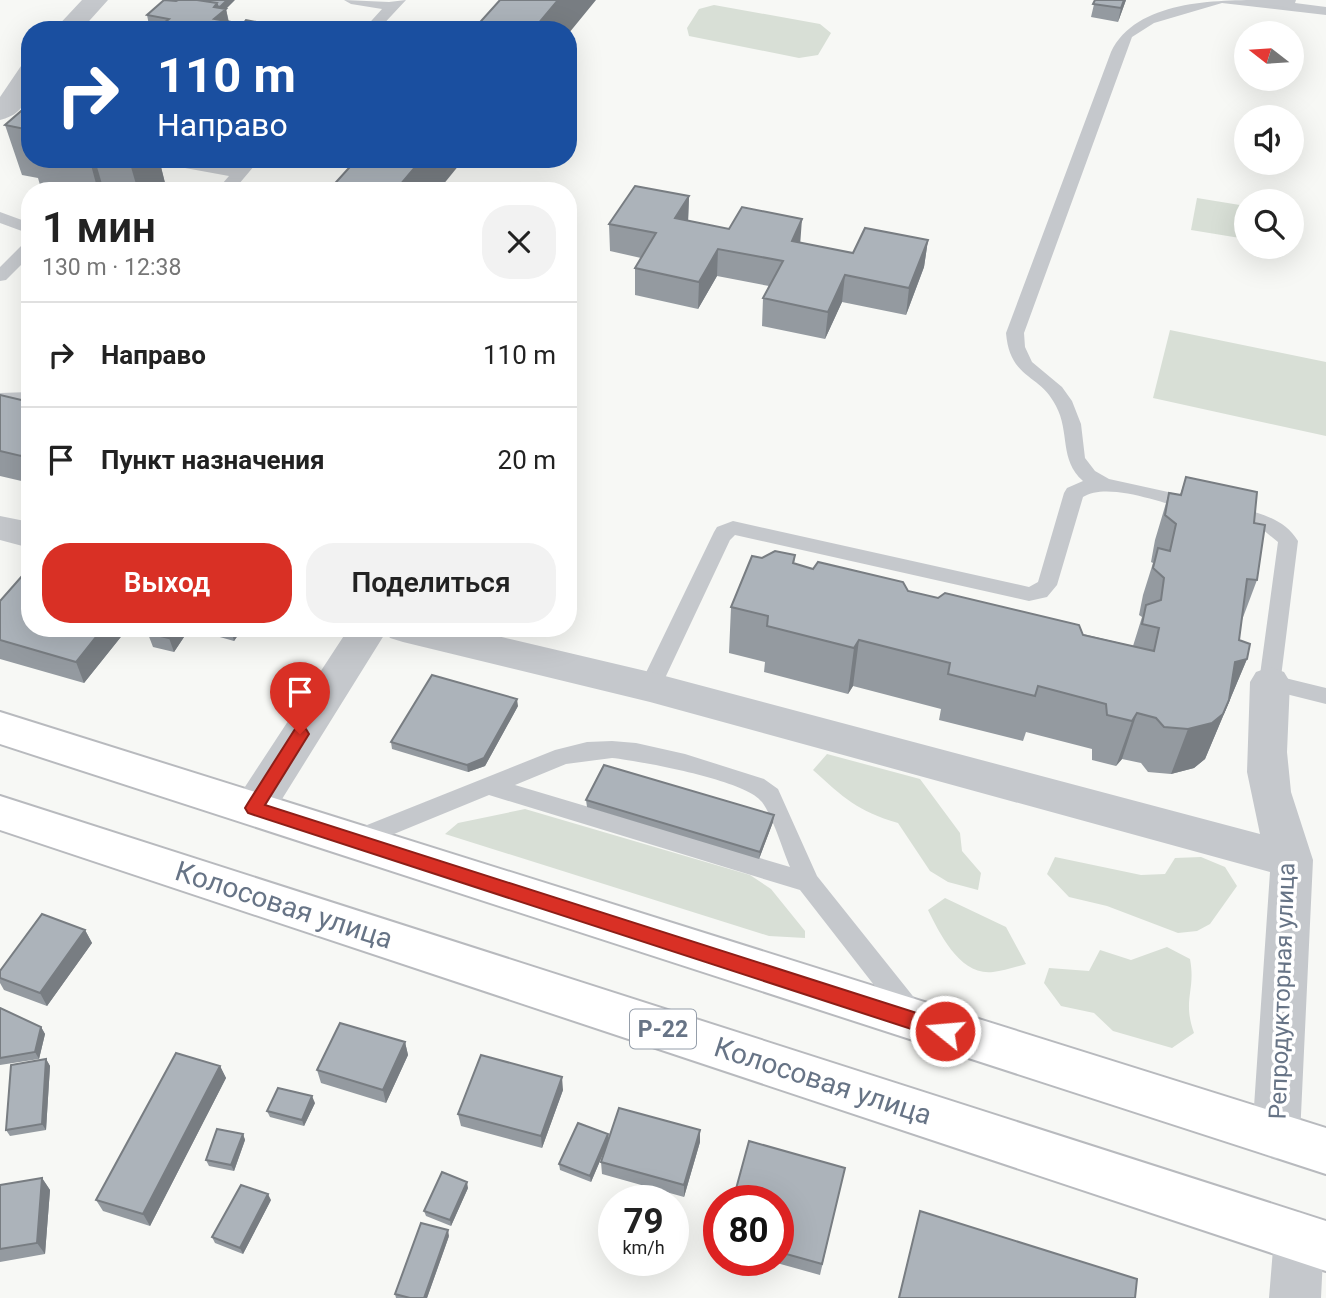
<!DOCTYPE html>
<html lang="ru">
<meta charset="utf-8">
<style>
body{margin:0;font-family:Roboto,sans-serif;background:#f2f2f2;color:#222;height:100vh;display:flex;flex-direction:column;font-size:26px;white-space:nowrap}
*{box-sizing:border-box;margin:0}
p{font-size:23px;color:#767676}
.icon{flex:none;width:38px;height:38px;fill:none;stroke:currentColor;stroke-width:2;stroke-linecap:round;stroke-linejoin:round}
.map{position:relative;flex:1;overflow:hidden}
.sheet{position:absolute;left:21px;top:182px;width:556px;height:455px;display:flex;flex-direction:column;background:#fff;border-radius:28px;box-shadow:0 7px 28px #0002}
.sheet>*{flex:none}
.guide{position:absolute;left:21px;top:21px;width:556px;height:147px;border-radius:28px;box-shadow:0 7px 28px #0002;background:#1a4fa0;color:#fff;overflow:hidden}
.needle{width:46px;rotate:287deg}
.buttons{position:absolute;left:1234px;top:21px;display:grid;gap:14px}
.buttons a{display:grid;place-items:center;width:70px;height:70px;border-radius:50%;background:#fff;box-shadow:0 7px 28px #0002;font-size:35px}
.speed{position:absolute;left:598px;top:1185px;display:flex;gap:14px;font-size:35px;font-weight:700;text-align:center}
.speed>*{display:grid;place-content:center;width:91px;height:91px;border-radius:50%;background:#fff;box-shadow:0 7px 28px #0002;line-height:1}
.speed small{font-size:18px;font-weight:400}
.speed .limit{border:10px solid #d22;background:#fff;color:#111}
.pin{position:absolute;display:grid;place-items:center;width:60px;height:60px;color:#fff;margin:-72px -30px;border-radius:50% 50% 50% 0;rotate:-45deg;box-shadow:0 0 7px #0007}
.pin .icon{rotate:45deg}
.me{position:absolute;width:77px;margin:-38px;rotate:287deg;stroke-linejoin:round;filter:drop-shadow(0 0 5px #0008)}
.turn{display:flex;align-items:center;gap:24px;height:147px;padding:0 21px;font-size:32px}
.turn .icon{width:91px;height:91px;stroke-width:2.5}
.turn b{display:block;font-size:49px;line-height:60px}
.round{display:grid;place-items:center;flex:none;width:74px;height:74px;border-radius:28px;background:#f2f2f2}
.head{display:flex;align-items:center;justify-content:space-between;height:119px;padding:0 21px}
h1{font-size:42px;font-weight:600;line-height:52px}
.action{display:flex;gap:14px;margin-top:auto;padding:14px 21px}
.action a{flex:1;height:80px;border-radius:28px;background:#d93025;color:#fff;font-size:28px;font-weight:600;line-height:80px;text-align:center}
.action a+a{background:#f2f2f2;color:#222}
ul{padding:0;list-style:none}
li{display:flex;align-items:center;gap:21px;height:105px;padding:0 21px;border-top:2px solid #e0e0e0}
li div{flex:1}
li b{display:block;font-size:26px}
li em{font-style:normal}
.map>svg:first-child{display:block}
.green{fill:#d8dfd6}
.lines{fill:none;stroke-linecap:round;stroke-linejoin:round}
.trunk-casing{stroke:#b8babe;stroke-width:4}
.service{fill:#c5c8cc;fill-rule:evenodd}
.minor{fill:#c5c8cc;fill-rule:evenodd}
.tertiary{fill:#c5c8cc;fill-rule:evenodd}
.trunk{fill:#fff;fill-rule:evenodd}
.wall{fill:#949aa0}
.shaded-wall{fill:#787d82}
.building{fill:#acb3ba;stroke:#787d82;stroke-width:2}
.route{fill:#d93025;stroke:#8d1f18;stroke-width:2}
.labels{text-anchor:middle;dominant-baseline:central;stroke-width:7;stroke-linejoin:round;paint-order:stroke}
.shield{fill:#fff;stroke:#959eaa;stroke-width:2}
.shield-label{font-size:23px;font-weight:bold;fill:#677486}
.street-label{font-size:24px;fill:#677486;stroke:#fff}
.near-street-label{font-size:28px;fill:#677486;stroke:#fff}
</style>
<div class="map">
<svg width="1326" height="1298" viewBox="0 0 1326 1298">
<rect width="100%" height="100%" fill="#f7f8f5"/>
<path class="green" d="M714,5L820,24L831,33L818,55L799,58L689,36L687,28L699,9Z
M1197,198L1246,206V239L1191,230Z
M1170,330L1326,362V436L1153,398Z
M827,754L920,779L960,833L962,851L981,873L978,890L948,882L930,871L898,823C857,811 844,798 813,770Z
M525,809L750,875L771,889L805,931V938L769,936L445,834L458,823Z
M1055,857L1141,875L1165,874L1175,858L1201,857L1225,867L1237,886L1210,924L1197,931L1178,933L1107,906L1069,897L1047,874Z
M945,898L1006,927L1026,964C1015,967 1003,971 993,972C960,976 940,934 928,910Z
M1167,947L1190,959C1196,991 1182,999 1194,1033L1172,1048L1113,1031L1094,1013L1061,1006L1044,983L1049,968L1089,971L1100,950L1131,960Z"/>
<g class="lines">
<g class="trunk-casing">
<path id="trunk" d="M0,712L1326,1128V1174L0,744Z
M0,796L1326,1221V1271L0,830Z"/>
</g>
<path class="service" d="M344,0L389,2L406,0L378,30H363L382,9L351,4Z
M1267,0H1296L1295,3L1326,7V15L1222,3L1154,23L1132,37L1024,333L1025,347L1032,362L1062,387L1072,401L1081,424L1085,458L1095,471L1109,479L1200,499L1203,504L1200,509L1193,511C1165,504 1108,481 1083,497L1057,585L1047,597L1029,601L735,535L730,540L658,693L650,695L642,693L639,687L714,532L717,527L733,521L1029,587L1038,582L1064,493L1067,488L1083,481C1059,460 1070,432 1056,406C1040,373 1010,380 1006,333L1111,52C1136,0 1215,0 1267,0Z
M156,159H190L237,168L244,159H260L233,191H216L229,176L163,164Z
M0,212L30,223V234L0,223Z
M30,241V256L6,280L0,281V267L24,243Z
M30,392V404L0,405V393Z
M1228,505C1254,512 1283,516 1298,541L1281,677L1326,688V704L1262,688L1259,682L1278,542L1262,529L1221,517L1218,512L1221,507Z
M612,741L636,743L685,754L764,779L778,789L817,876L920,1005L924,1013L920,1021L911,1024L902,1021L800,890L489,795L355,850L347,847L343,840L347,833L555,750L587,742ZM612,758C640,761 746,780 762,802C773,817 782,848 790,867L515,785L566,764Z"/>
<path class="minor" d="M0,516L30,522V548L0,540Z
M349,628H464L650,672L1260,834L1247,772L1250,682L1256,672L1270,667L1284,672L1290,682L1287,752L1291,792L1313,860L1300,1136L1293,1152L1276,1159L1259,1152L1252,1136L1270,872L650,702L403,642L390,638L386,632L269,820L254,825L239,820L233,808L239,796Z
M1299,1212L1317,1219L1324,1237L1321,1298H1269L1274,1237L1281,1219Z"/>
<path class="tertiary" d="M82,0H108L81,30H54Z
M30,64C30,89 30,113 0,120V97L21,66Z"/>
<use href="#trunk" class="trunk"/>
</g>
<path class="wall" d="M1095,0H1126L1118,22L1091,17Z
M226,9L229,22L279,30H150L147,15Z
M30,107V159H159L167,191H65L40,185L38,178L22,175L5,125Z
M689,196L688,221L853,253L928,240L924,267L906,315L842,302L825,339L762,326L763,298L769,286L717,276L698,309L635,295V268L641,258L610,251L609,224Z
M0,395L30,402V483L0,476Z
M1186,477L1254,523L1257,580L1242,620L1239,640L1247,659L1205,759L1194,768L1171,774L1148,772L1141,763L1122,759L1116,766L1092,760V749L1026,732L1023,741L939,720L941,709L853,686L848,694L764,672L765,662L729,653L731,607L762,558L795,555L794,564L1133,646L1142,617L1139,615L1143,595L1153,563L1151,562L1155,540L1169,493L1180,495Z
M0,601L30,628H128L84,683L0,659Z
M136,628H190L174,652L153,647L148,634L137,631Z
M208,628H243L234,641L209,634Z
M518,706L485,766L468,772L392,749L391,742Z
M586,800L773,822L759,859L587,807Z
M85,930L92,943L47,1006L4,990L0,983V971Z
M0,1008L41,1027L45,1034L39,1059L0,1065Z
M405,1042L408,1055L386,1103L321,1083L317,1070Z
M46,1059L50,1066L46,1130L10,1136L6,1130Z
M220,1066L226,1078L150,1226L103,1211L96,1200Z
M563,1090L542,1148L461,1126L458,1114Z
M315,1103L304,1126L270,1117L267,1111Z
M700,1130V1142L684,1197L602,1174L601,1162L608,1142L591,1182L560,1170L559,1164L608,1134L609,1140Z
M243,1134L245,1140L234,1171L209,1166L206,1160Z
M42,1178L50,1190L45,1254L0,1262V1185Z
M842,1180L820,1275L766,1260H779V1200Z
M468,1188L451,1226L426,1216L424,1211Z
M271,1200L243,1254L215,1243L212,1237Z
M920,1211L1135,1298H899Z
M449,1236L427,1298H396L395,1294Z"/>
<path class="shaded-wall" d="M227,0H235L226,9L230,30L214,19V7L217,3L220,7Z
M558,0H596L569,33V30H533Z
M1124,0H1126L1118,22L1121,8Z
M140,159H159L167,191H138L131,167Z
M422,159H464L438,191H395Z
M95,160L104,191H98L91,165Z
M689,196L688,223L675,218Z
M802,219L800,246L792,241Z
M928,240L924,267L906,315L909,288Z
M718,249L717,276L698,309L699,282Z
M845,275L842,302L825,339L828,312Z
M27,448L30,454V479L21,456Z
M103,628H128L84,683L76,662Z
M175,628H190L174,652L169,638Z
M235,628H243L234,641L232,633Z
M859,640L853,686L848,694L854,648Z
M1247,659L1205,759L1194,768L1171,774L1188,729L1235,662Z
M517,699L518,706L485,766L468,772L467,765Z
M1137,713L1122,759L1116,766L1132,721Z
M774,815L773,822L759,859L760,852Z
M85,930L92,943L47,1006L40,993Z
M41,1027L45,1034L39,1059L35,1052Z
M405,1042L408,1055L386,1103L383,1090Z
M46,1059L50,1066L46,1130L42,1124Z
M220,1066L226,1078L150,1226L143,1214Z
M562,1077L563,1090L542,1148L541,1136Z
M312,1096L315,1103L304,1126L302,1120Z
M700,1130V1142L684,1197V1185Z
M243,1134L245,1140L234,1171L231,1165Z
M608,1134L609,1140L591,1182L590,1176Z
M42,1178L50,1190L45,1254L37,1243Z
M467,1182L468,1188L451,1226L450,1220Z
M268,1194L271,1200L243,1254L240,1248Z
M448,1230L449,1236L427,1298H424Z"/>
<path class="building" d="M164,0L176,1L178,0H197L217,3L214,7L226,9L214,19L243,24L246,20L272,25L269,28L279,30H197L198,29L164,23L169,19L147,15Z
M197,0H227L220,7L217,6V3Z
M500,0H558L533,30H473Z
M1095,0H1124L1121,8L1093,4Z
M27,106L30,107V136L24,135L30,130L5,125Z
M63,159H140L131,167L95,160L91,165Z
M357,159H422L395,191H328Z
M635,186L689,196L675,218L729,229L742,207L802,219L792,241L853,253L865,228L928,240L909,288L845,275L828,312L763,298L783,261L718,249L699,282L635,268L656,233L609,224Z
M0,395L30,402V449L27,448L21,456L0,451Z
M1186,477L1257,492L1254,523L1265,525L1257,580L1247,579L1239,640L1250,644L1247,659L1235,662L1229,700L1223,714L1212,723L1188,729L1164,727L1156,718L1137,713L1132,721L1107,715L1106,704L1038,686L1035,696L948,674L950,663L859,640L854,648L767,626L768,616L731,607L752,556L762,558L775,551L795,555L793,563L813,569L818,562L903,582L908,591L938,598L945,593L1079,625L1083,635L1154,651L1159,628L1142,624L1146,605L1161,600L1164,578L1153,568L1158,548L1170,551L1176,524L1165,515L1169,493L1181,495Z
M30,567V628H103L76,662L0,640V601Z
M151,628H175L169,638L148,633Z
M212,628H235L232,633Z
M432,675L517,699L484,758L467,765L391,742Z
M604,765L774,815L760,852L586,800Z
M42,914L85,930L40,993L0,978V971Z
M0,1008L41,1027L35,1052L0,1058Z
M340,1023L405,1042L383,1090L317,1070Z
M176,1053L220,1066L143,1214L96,1200Z
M481,1055L562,1077L541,1136L458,1114Z
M46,1059L42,1124L6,1130L11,1065Z
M278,1088L312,1096L302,1120L267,1111Z
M619,1108L700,1130L684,1185L601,1162Z
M578,1123L608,1134L590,1176L559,1164Z
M217,1129L243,1134L231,1165L206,1160Z
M749,1141L845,1168L822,1264L779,1252V1200H733Z
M442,1172L467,1182L450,1220L424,1211Z
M42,1178L37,1243L0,1249V1185Z
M241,1185L268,1194L240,1248L212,1237Z
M920,1211L1137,1279L1135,1298H899Z
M421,1223L448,1230L424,1298H410L395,1294Z"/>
<path class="route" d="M300,727L306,729L309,734L265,805L945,1022L951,1025L954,1031L951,1037L945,1040L248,813L245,808L248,803L295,729Z"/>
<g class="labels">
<rect class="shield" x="630" y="1009.5" width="66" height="39" rx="5"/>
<g class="shield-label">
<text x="663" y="1029">Р-22</text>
</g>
<g class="street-label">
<text transform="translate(1282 991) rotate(-88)">Репродукторная улица</text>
</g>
<g class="near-street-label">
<text transform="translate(284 905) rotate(18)">Колосовая улица</text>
<text transform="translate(823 1081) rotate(18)">Колосовая улица</text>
</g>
</g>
</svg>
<div class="buttons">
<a><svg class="needle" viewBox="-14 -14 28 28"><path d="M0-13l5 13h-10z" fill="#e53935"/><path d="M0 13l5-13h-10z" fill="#767676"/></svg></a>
<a><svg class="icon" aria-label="sound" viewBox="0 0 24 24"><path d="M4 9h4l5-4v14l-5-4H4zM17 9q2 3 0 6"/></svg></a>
<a><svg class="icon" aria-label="search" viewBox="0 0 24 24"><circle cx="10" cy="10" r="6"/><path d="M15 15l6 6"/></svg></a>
</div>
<div class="speed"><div>79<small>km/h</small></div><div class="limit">80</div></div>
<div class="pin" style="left:300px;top:734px;background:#d93025"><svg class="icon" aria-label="arrive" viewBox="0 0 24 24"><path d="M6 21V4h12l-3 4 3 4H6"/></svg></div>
<svg class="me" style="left:945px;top:1031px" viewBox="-20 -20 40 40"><circle r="17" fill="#d93025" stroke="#fff" stroke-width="3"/><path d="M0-11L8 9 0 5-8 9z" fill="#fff"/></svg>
<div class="guide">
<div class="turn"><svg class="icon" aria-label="right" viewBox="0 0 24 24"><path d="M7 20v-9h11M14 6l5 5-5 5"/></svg><div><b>110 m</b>Направо</div></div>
</div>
<section class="sheet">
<div class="head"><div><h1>1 мин</h1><p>130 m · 12:38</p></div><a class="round"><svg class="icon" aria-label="close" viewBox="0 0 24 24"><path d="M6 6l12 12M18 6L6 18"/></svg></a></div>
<ul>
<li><svg class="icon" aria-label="right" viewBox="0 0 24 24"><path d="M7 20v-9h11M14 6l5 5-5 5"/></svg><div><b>Направо</b></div><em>110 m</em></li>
<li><svg class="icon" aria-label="arrive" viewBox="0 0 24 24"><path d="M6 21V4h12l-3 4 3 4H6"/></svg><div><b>Пункт назначения</b></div><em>20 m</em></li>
</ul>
<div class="action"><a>Выход</a><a>Поделиться</a></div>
</section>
</div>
